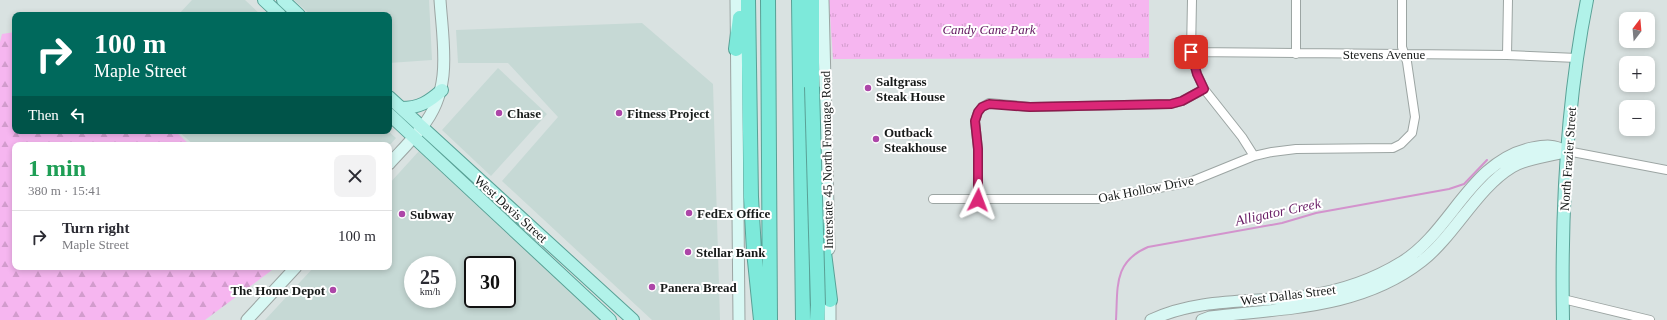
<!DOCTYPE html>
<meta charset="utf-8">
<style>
body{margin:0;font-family:"Times New Roman",serif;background:#f2f2f3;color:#2b2b33;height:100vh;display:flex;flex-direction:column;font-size:15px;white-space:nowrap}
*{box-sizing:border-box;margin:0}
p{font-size:13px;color:#7c7c81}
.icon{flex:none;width:22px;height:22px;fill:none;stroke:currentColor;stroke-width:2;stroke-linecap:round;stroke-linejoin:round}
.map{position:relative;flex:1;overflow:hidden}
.side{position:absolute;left:12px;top:142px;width:380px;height:128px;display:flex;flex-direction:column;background:#fff;border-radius:8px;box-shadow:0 2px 6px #0003}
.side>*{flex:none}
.guide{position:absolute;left:12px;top:12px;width:380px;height:122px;border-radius:8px;box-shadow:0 2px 6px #0003;background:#00695c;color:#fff;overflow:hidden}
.needle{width:26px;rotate:16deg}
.controls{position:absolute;left:1619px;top:12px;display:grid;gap:8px}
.controls a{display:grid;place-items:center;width:36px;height:36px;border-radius:8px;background:#fff;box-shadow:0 2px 6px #0003;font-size:20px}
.speed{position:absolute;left:404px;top:256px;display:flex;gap:8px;font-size:20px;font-weight:700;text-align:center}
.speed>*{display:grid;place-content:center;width:52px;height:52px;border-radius:50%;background:#fff;box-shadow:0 2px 6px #0003;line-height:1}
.speed small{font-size:10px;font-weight:400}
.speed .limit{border:2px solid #111;border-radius:6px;background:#fff;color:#111}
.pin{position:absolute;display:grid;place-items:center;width:34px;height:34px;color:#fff;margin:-17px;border-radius:8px;box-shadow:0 2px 6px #0006}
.me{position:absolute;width:44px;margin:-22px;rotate:3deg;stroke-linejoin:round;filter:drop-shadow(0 0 3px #0008)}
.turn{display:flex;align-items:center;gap:14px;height:84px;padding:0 16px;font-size:18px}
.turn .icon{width:52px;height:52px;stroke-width:2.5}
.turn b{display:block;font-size:28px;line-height:34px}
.then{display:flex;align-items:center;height:38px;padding:0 16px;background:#0003;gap:8px;font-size:15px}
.round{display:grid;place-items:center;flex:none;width:42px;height:42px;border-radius:8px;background:#f2f2f3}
.headline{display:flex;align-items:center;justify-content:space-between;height:68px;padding:0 16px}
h1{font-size:24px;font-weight:800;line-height:30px;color:#1e9e55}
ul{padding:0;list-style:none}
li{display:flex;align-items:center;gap:12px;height:52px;padding:0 16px;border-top:1px solid #e1e1e2}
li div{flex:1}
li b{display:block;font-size:15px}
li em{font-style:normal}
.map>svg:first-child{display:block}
.built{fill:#c6d9d5;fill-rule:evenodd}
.grass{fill:url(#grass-tufts)}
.forest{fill:url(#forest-firs)}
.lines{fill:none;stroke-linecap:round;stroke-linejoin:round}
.stream{stroke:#d393cd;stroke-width:2}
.street-casing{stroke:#9ca5a3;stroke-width:10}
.secondary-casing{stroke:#9ca5a3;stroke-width:13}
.primary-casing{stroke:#59a196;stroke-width:14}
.highway-casing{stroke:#59a196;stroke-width:16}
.street{stroke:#fff;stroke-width:8}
.secondary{stroke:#d8f8f4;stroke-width:11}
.primary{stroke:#b1f2e9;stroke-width:12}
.highway{stroke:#7de9da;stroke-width:14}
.highway-bridge-casing{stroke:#59a196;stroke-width:16;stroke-linecap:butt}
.highway-bridge{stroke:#7de9da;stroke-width:14}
.route-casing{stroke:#8e194d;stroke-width:10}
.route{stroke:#db2777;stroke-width:7}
.poi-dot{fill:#ad46a8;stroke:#fff;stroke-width:1.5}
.labels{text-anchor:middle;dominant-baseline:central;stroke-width:4;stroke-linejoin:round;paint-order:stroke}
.park-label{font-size:13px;font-style:italic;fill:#62165f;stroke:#fff}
.street-label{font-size:13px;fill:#171a19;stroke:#fff}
.poi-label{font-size:13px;font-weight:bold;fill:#171a19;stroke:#fff;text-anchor:start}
.water-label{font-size:14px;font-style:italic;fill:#681d65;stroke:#fff}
</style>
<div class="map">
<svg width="1667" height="320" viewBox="0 0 1667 320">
<defs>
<pattern id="grass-tufts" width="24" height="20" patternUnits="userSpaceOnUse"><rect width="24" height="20" fill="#f6b6f0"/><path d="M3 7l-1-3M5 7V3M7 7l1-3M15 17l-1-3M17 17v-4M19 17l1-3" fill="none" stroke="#d29ccd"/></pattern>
<pattern id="forest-firs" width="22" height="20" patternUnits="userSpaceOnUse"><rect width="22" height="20" fill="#f6b6f0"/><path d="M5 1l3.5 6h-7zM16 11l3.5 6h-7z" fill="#d29ccd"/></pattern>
</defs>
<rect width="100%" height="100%" fill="#d9e2e1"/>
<path class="built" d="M192,0H245L261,15H178Z
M294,0H429L432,60L389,63V15H311Z
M642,23L713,84L720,320H652L502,181L558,117L508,63H458L456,30Z
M498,68L547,114L491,176L442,130Z
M178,131H388L396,138L389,146L194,145Z
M419,151L603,320H265L314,267H389V184ZM413,265H447V299H413ZM473,265H507V299H473Z"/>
<path class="grass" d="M829,0H1149V58L833,59Z"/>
<path class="forest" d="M15,32V131H175L190,145H15V267H276L205,320H0V42L2,34Z"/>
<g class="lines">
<path class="stream" d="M1116,320C1118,287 1113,262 1148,247L1282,223L1316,213L1449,189L1464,184L1487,160"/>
<g class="street-casing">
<path id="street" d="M1192,0L1191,52L1197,74L1204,89L1242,137L1254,156
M1191,52L1507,55L1577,58
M1296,54V0
M1507,55L1508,0
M1567,151L1667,170
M933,199H1102L1190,182L1254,156L1272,152L1296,149L1393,148L1401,144L1412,133L1415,117L1407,62L1402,47V0
M978,200V149L975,121L978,112L982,107L989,103L1030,107L1171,104L1182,101L1204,89
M1563,299L1650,320"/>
</g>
<g class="secondary-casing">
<path id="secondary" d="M736,0L739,320
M823,0L829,249
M389,164C400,152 412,140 422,127C453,89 443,45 440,0
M830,293V320
M247,320L296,267
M1151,320C1199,297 1255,303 1306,296C1340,291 1373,280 1402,262C1452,231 1470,161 1532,148C1547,145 1553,145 1567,151
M1202,320L1210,317C1284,308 1361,309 1422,261C1455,235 1477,188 1512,167C1528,157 1549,157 1567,151"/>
</g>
<g class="primary-casing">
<path id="primary" d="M264,0L280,15
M283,0L299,15
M389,97L633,320
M401,108C419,108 429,102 442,90
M389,114L610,320
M1563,320C1561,213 1566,105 1587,0"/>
</g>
<g class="highway-casing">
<path id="highway" d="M748,0L751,197L754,251L761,320
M768,0L770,320
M799,0L803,320
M812,0V87
M736,49L740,18
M821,229L830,300
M817,320L818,305"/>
</g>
<use href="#street" class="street"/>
<use href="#secondary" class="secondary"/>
<use href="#primary" class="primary"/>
<use href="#highway" class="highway"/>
<g class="highway-bridge-casing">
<path id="highway-bridge" d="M812,87L818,305"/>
</g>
<use href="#highway-bridge" class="highway-bridge"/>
</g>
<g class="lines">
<g class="route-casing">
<path id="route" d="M978,200V149L975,121L978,112L982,107L989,104L1030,107L1171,104L1182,101L1204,89L1197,74L1191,52"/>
</g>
<use href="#route" class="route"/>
</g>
<g class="poi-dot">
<circle cx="868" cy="88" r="4"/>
<circle cx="499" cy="113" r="4"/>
<circle cx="619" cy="113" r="4"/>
<circle cx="876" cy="139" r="4"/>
<circle cx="689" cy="213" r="4"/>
<circle cx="402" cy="214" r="4"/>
<circle cx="688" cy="252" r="4"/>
<circle cx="652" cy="287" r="4"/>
<circle cx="333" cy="290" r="4"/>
</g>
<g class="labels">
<g class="park-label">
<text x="989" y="29">Candy Cane Park</text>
</g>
<g class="street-label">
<text x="1384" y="54">Stevens Avenue</text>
<text transform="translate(1568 159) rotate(-86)">North Frazier Street</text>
<text transform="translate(827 160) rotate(-91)">Interstate 45 North Frontage Road</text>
<text transform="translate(1146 189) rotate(-11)">Oak Hollow Drive</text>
<text transform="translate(511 209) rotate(42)">West Davis Street</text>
<text transform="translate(1288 295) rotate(-7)">West Dallas Street</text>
</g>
<g class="poi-label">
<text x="876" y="81">Saltgrass<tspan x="876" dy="15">Steak House</tspan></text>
<text x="507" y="113">Chase</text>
<text x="627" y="113">Fitness Project</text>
<text x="884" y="132">Outback<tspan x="884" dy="15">Steakhouse</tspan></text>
<text x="697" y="213">FedEx Office</text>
<text x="410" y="214">Subway</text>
<text x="696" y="252">Stellar Bank</text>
<text x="660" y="287">Panera Bread</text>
<text x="325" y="290" text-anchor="end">The Home Depot</text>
</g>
<g class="water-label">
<text transform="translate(1278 212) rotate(-12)">Alligator Creek</text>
</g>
</g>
</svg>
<div class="controls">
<a><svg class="needle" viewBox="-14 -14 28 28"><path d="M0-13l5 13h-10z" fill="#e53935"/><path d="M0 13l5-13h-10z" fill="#7c7c81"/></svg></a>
<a>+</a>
<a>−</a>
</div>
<div class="speed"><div>25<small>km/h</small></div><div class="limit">30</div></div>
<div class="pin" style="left:1191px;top:52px;background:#d93025"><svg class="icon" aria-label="arrive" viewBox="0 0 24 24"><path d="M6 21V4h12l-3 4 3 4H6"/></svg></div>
<svg class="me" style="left:978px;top:200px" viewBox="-20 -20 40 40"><path d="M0-17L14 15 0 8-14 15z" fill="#db2777" stroke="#fff" stroke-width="4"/></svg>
<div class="guide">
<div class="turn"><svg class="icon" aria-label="right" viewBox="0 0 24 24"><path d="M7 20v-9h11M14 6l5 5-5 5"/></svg><div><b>100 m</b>Maple Street</div></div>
<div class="then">Then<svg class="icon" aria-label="left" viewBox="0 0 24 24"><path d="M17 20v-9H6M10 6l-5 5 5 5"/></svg></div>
</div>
<section class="side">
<div class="headline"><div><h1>1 min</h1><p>380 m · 15:41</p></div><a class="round"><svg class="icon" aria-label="close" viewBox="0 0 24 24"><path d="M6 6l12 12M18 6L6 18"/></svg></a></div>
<ul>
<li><svg class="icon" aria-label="right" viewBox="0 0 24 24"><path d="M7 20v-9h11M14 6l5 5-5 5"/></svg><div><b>Turn right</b><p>Maple Street</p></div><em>100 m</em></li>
</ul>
</section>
</div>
